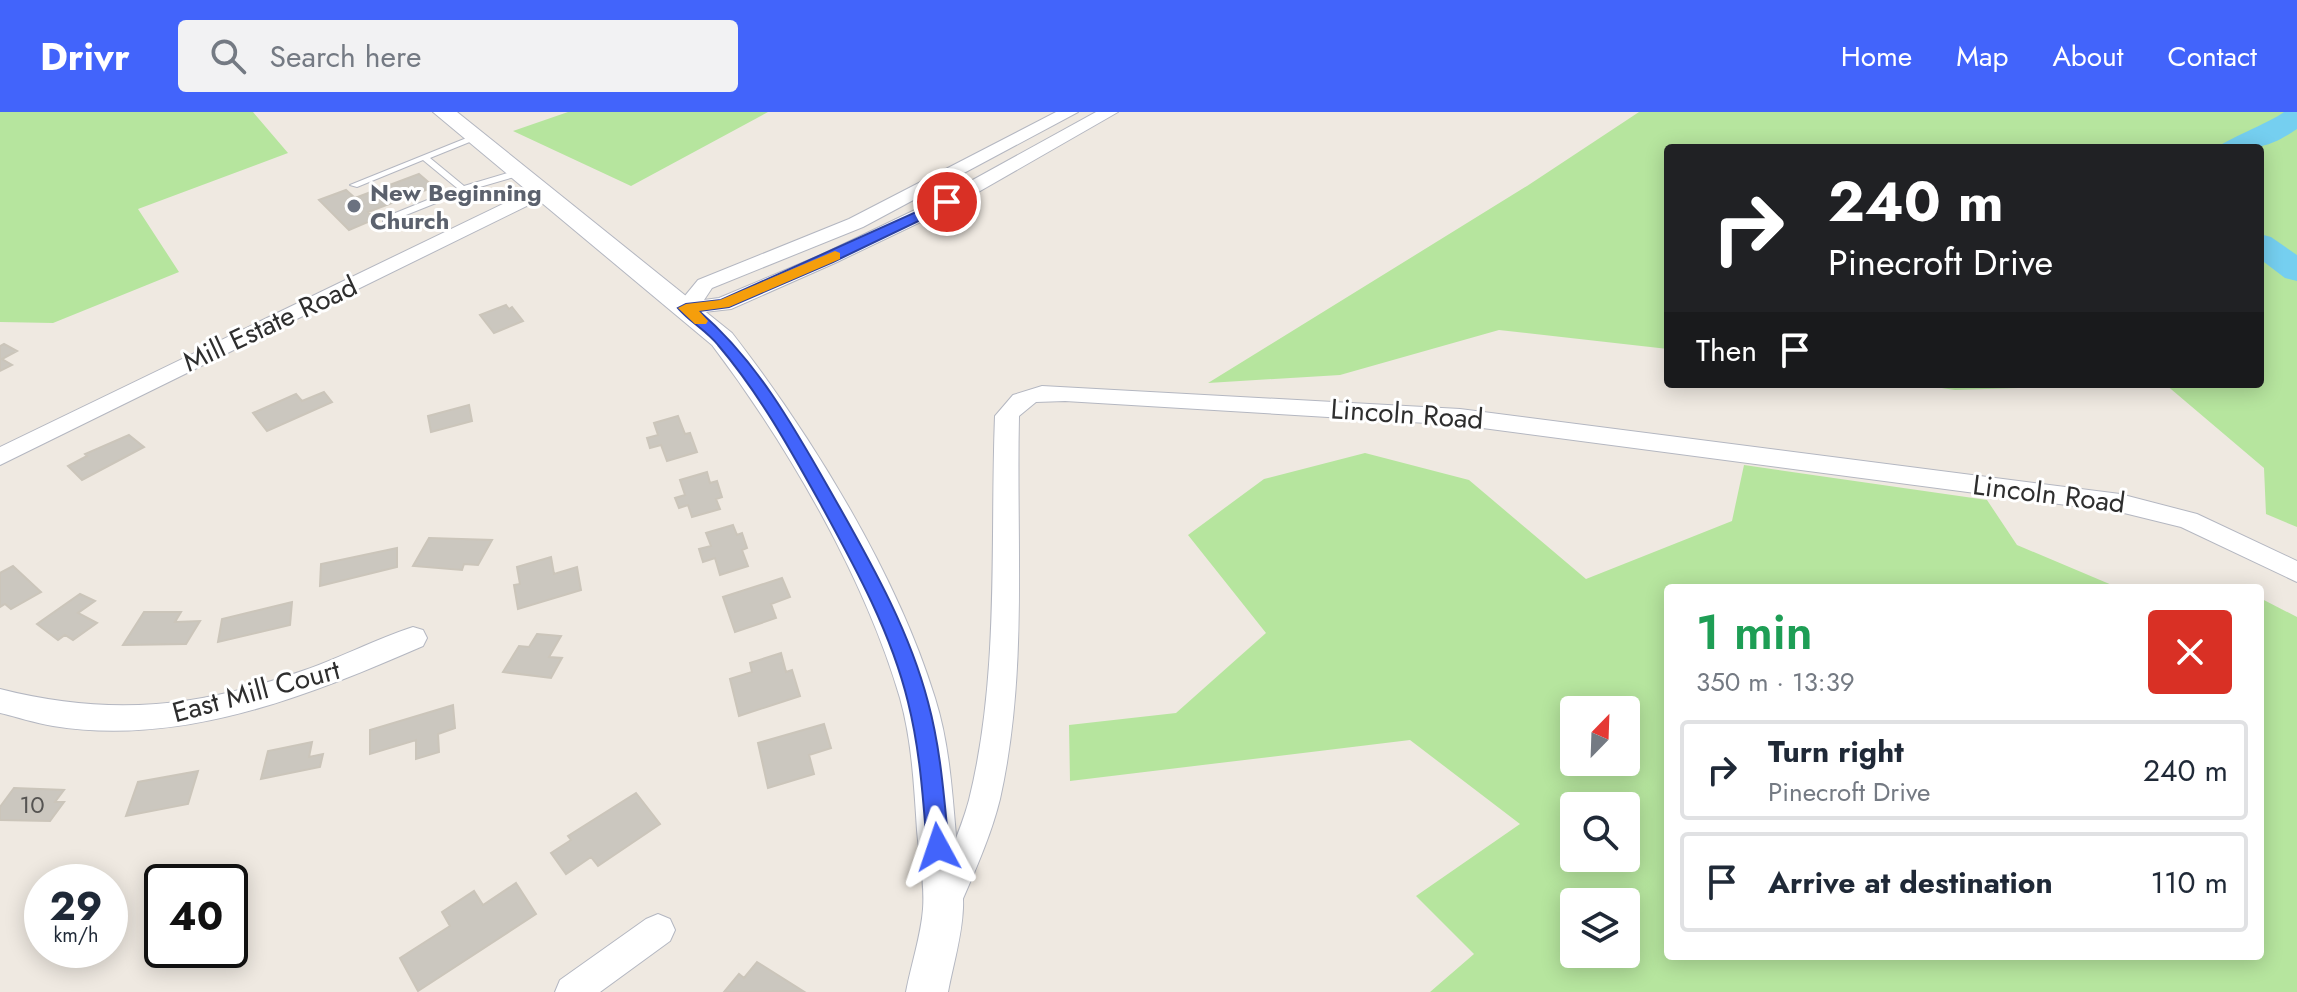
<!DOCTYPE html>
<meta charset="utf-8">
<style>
body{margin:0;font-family:Jost,sans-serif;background:#f2f2f3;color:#1f2937;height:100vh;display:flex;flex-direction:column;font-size:30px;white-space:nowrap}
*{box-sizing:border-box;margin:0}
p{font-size:26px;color:#747a83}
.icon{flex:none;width:44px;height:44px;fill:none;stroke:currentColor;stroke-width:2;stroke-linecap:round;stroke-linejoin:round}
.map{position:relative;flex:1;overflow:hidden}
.drawer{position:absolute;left:1664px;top:472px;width:600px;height:376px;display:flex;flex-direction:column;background:#fff;border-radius:8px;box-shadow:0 4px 20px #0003}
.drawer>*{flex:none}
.guide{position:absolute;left:1664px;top:32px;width:600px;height:244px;border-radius:8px;box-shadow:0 4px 20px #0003;background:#202124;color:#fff;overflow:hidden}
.needle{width:52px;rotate:23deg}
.buttons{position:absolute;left:1560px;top:584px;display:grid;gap:16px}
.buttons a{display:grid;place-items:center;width:80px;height:80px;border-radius:8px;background:#fff;box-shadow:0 4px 20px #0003;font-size:40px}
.speed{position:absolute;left:24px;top:752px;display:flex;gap:16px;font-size:40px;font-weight:700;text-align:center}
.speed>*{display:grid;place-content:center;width:104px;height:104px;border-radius:50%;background:#fff;box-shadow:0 4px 20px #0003;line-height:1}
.speed small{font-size:20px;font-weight:400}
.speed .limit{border:4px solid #111;border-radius:12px;background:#fff;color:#111}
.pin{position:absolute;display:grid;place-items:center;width:68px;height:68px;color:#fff;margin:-34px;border:4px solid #fff;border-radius:50%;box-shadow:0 2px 8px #0007}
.me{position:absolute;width:88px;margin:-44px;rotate:355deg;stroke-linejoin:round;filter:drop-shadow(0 0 6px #0008)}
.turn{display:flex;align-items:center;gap:28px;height:168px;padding:0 32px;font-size:36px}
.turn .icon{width:104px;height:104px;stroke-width:2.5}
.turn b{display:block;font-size:56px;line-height:68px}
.then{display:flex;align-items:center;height:76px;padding:0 32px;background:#0003;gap:16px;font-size:30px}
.round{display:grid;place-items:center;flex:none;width:84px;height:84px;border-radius:8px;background:#f2f2f3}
.head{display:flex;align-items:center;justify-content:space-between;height:136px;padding:0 32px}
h1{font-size:48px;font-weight:600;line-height:60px;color:#1e9e55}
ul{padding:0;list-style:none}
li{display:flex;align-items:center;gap:24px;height:100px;margin:0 16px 12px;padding:0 16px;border:4px solid #e0e1e3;border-radius:8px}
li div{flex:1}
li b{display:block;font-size:30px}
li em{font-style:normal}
header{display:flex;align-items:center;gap:48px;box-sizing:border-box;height:112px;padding:0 40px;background:#4264fb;color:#fff}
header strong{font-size:38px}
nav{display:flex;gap:44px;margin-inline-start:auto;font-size:28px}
.search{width:560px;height:72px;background:#f2f2f3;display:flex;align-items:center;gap:20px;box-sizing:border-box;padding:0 28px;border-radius:8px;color:#747a83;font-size:30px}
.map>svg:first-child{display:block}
.green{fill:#b6e59e;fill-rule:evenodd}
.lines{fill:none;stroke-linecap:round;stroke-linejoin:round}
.river{fill:#75cff0;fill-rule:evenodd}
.building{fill:#cbc7bf;stroke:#cbc5ba;stroke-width:2}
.service-casing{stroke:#b4b7c1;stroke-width:2}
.minor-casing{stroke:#b4b7c1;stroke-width:2}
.tertiary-casing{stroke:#b4b7c1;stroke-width:2}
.service{fill:#fff;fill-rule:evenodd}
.minor{fill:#fff;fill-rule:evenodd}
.tertiary{fill:#fff;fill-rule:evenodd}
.route{fill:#4264fb;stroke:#2b41a3;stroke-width:2}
.slow{fill:#f59e0b}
.worship-dot{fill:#6b7280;stroke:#fff;stroke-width:3}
.labels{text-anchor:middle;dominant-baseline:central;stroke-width:6;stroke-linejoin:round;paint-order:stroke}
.far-worship-label{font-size:24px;font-weight:bold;fill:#5b616d;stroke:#fff;text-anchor:start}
.number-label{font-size:24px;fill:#555452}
.street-label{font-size:28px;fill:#2e2e2e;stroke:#fff}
</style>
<header>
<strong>Drivr</strong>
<div class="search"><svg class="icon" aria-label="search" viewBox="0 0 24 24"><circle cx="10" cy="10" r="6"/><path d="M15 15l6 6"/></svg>Search here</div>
<nav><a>Home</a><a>Map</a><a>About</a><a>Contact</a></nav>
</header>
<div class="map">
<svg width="2297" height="880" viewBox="0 0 2297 880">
<rect width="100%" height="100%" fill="#efe9e1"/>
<path class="green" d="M0,0H253L288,41L138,97L179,160L53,211L0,210Z
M568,0H768L631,74L513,19Z
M1639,0H2297V415L2266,402L2264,356L2165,272H2260V36H1668V237L1499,218L1340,263L1208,271L1527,74Z
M1915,272H2154L1955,278Z
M1365,341L1469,368L1586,467L1732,409L1744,353L1987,388L2017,433L2119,476H1668V844H2260V486L2297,505V880H1430L1474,842L1416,784L1520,712L1410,628L1070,669L1069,613L1176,601L1266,521L1188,423L1264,367ZM1626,598V650H1574V598ZM1626,694V746H1574V694ZM1626,790V842H1574V790Z"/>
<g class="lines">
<path class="river" d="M2284,0H2297V17C2265,39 2254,36 2217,36C2221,30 2271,10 2284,0Z
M2260,122L2271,125L2297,143V169L2285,166L2260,147Z"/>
</g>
<path class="building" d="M419,62L434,75L368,100L375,107L349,118L319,88L346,78L355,86Z
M506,193L509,197L512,195L523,209L494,221L480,203Z
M4,232L17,239L2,247L12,253L0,259V234Z
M324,280L332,290L267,319L253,301L296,282L302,289Z
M469,293L472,309L431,320L428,304Z
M678,304L685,322L690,321L697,340L667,349L661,333L650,336L647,326L658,323L654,311Z
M129,323L144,335L82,368L68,354L87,344L85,342Z
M707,360L710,371L717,369L722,385L716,387L720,397L692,405L688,393L679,396L675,386L685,383L680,368Z
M733,413L737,423L742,421L747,436L742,438L748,454L720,463L715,446L703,450L699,437L711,434L706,421Z
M429,426L492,428L478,453L464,452L462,458L413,454Z
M397,436V455L320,474L321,452Z
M551,445L554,462L577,455L581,478L518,497L514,473L520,472L517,455Z
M13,454L41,480L11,497L5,492L0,495V461Z
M782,466L790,485L771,492L776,506L735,520L723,485Z
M80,482L95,489L78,501L97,511L73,528L65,523L58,528L37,512Z
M292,490L290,513L218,530L222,507Z
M144,500H181L175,510L200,509L186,532L123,533Z
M537,522L561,524L549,545L562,546L551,566L503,560L519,534L529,535Z
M781,541L786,560L792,558L800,584L739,604L730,567L752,560L750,551Z
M453,593L455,616L438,622L439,640L416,647V628L370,642V618Z
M824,612L831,636L809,643L814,662L768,676L758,631Z
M312,630L309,645L323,642L320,655L261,667L268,639Z
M198,659L188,692L126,704L138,670Z
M14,676L64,678L55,690H64L50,709L0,708V695Z
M636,681L660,712L598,754L591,745L566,762L551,741L571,728L568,724Z
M516,771L536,802L418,879L400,846L450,814L442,800L474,779L483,793Z
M757,850L803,879L724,880L739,862L744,866Z"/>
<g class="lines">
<g class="service-casing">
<path id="service" d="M474,23L478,25L477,27L430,46L464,74L518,58L522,61L521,63L466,79L386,111L383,110V106L457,76L423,48L357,75L350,73Z"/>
</g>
<g class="minor-casing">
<path id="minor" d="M1056,0H1078L863,115L712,176L704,188L719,186L821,143L940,86L1096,0H1118L954,94L835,151L731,197L686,202L675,196L698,168L849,107Z
M540,74L547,76L550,80L547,84L0,353V335Z
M1042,274L1460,297L2120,382L2197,402L2297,449V470L2181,415L2120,400L1460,313L1065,289L1036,290L1019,304C1016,431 1028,562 1000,687C991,724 974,761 959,796L947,800L935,796L931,785C944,753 960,722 969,688C1000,563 990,432 995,304L1013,283Z
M413,515L423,518L427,526L423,534C308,584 181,635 53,614C35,611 17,605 0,601V577C111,605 197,596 305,558C342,545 376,527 413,515Z
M658,802L670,807L675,818L670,829L600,880H555L560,868L646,807Z"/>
</g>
<g class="tertiary-casing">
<path id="tertiary" d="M433,0H457L732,221C811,323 897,462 935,586C949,630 952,677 956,724C958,747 964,773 963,796C962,824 953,853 948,880H906C911,853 921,824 923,797C925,771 919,743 917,718C914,673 912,629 900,586C865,466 787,332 712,233Z"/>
</g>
<use href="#service" class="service"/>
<use href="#minor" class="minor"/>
<use href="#tertiary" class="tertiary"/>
</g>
<path class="route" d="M947,86L954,90L952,93L833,150L729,195L699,199C761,252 800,326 840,396C875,458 910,521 928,590C941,638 944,686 949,735L946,742L938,745L930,742L927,735C923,686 920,638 908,590C891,520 855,455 820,391C790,337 759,281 718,233C707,219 690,210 678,196L686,192L721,188Z"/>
<path class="slow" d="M835,139L840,141V147L729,195L699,199L708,209L706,212H695L678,196L686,192L720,188Z"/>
<circle class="worship-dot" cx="354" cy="94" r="8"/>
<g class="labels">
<g class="far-worship-label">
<text x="370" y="80">New Beginning<tspan x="370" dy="28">Church</tspan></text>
</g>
<g class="number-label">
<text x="32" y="692">10</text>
</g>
<g class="street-label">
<text transform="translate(270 212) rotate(-25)">Mill Estate Road</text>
<text transform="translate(1407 302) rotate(4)">Lincoln Road</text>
<text transform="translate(2049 382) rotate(7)">Lincoln Road</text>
<text transform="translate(256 579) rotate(-15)">East Mill Court</text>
</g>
</g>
</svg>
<div class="buttons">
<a><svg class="needle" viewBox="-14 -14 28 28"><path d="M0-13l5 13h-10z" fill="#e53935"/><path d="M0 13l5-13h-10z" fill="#747a83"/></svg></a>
<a><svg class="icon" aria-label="search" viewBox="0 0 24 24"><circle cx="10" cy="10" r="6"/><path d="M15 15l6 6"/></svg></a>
<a><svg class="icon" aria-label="layers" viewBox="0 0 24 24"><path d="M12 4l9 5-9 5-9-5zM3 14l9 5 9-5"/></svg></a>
</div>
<div class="speed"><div>29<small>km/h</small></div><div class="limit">40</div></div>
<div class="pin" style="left:947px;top:90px;background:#d93025"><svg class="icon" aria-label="arrive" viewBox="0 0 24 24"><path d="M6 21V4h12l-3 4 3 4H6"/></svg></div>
<svg class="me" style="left:938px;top:735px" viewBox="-20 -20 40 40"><path d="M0-17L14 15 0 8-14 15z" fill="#4264fb" stroke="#fff" stroke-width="4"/></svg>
<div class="guide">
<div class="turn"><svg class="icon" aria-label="right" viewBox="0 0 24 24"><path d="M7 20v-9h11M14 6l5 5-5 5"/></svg><div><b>240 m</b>Pinecroft Drive</div></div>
<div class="then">Then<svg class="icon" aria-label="arrive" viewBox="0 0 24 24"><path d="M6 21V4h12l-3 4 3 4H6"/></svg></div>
</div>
<section class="drawer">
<div class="head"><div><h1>1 min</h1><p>350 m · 13:39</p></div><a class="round" style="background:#d93025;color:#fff"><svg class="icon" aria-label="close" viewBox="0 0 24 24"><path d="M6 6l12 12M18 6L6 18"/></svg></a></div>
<ul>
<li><svg class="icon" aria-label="right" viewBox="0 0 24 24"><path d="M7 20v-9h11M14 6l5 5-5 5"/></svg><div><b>Turn right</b><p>Pinecroft Drive</p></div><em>240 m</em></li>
<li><svg class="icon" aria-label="arrive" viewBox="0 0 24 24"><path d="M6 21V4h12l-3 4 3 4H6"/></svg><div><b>Arrive at destination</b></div><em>110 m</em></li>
</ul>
</section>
</div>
